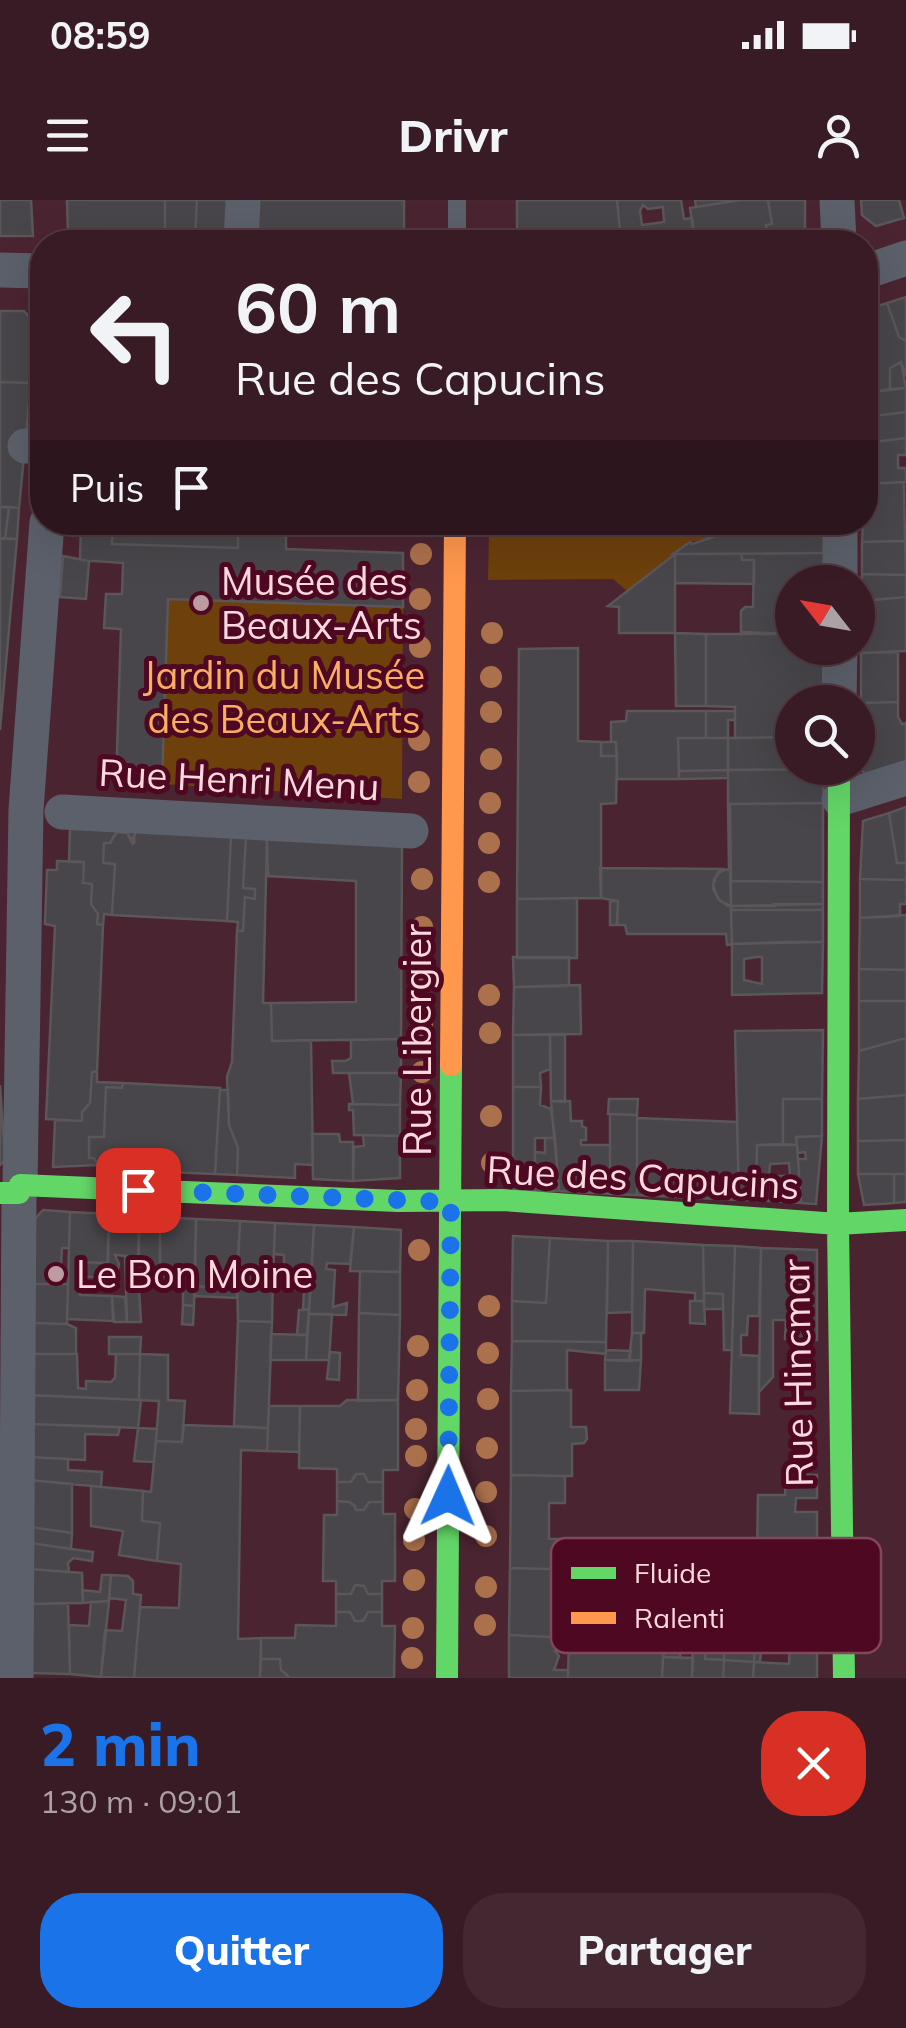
<!DOCTYPE html>
<html lang="fr">
<meta charset="utf-8">
<style>
body{margin:0;font-family:Mulish,sans-serif;background:#432832;color:#f1f3f6;height:100vh;display:flex;flex-direction:column;font-size:38px;white-space:nowrap}
*{box-sizing:border-box;margin:0}
p{font-size:32px;color:#aba1a7}
.icon{flex:none;width:55px;height:55px;fill:none;stroke:currentColor;stroke-width:2;stroke-linecap:round;stroke-linejoin:round}
.map{position:relative;height:1478px;overflow:hidden}
.drawer{display:flex;flex-direction:column;background:#381b25;flex:1}
.drawer>*{flex:none}
.guide{position:absolute;left:30px;top:30px;width:848px;height:305px;border-radius:40px;box-shadow:0 10px 40px #0002,0 0 0 2px #523942;background:#381b25;color:#f1f3f6;overflow:hidden}
.needle{width:65px;rotate:301deg}
.controls{position:absolute;left:775px;top:365px;display:grid;gap:20px}
.controls a{display:grid;place-items:center;width:100px;height:100px;border-radius:50%;background:#381b25;box-shadow:0 10px 40px #0002,0 0 0 2px #523942;font-size:50px}
.pin{position:absolute;display:grid;place-items:center;width:85px;height:85px;color:#fff;margin:-42px;border-radius:20px;box-shadow:0 5px 15px #0006}
.me{position:absolute;width:110px;margin:-55px;rotate:1deg;stroke-linejoin:round;filter:drop-shadow(0 0 8px #0008)}
.turn{display:flex;align-items:center;gap:35px;height:210px;padding:0 40px;font-size:45px}
.turn .icon{width:130px;height:130px;stroke-width:2.5}
.turn b{display:block;font-size:70px;line-height:85px}
.then{display:flex;align-items:center;height:95px;padding:0 40px;background:#0003;gap:20px;font-size:38px}
.round{display:grid;place-items:center;flex:none;width:105px;height:105px;border-radius:40px;background:#432832}
.overview{display:flex;align-items:center;justify-content:space-between;height:170px;padding:0 40px}
h1{font-size:60px;font-weight:800;line-height:75px;color:#1a73e8}
.cta{display:flex;gap:20px;margin-top:auto;padding:20px 40px}
.cta a{flex:1;height:115px;border-radius:40px;background:#1a73e8;color:#fff;font-size:40px;font-weight:800;line-height:115px;text-align:center}
.cta a+a{background:#432832;color:#f1f3f6}
.status{display:flex;justify-content:space-between;align-items:center;height:70px;padding:0 50px;background:#381b25;direction:ltr}
.status svg{height:28px;fill:currentColor}
header{display:flex;justify-content:space-between;align-items:center;height:130px;padding:0 40px;background:#381b25;font-size:45px;font-weight:800}
.map>svg:first-child{display:block}
.green{fill:#6d400c}
.building{fill:#48464a;stroke:#5a565a;stroke-width:2.5;fill-rule:evenodd}
.lines{fill:none;stroke-linecap:round;stroke-linejoin:round}
.lane{stroke:#5c606a;stroke-width:18}
.street{stroke:#5c606a;stroke-width:35}
.fast{stroke:#63d668;stroke-width:22}
.slow{stroke:#ff974d;stroke-width:22}
.tree{fill:#ab704c}
.route{stroke:#1a73e8;stroke-width:18;stroke-dasharray:0 32.4}
.poi-dot{fill:#be9aa2;stroke:#4e0822;stroke-width:4}
.labels{text-anchor:middle;dominant-baseline:central;stroke-width:10;stroke-linejoin:round;paint-order:stroke}
.poi-label{font-size:38px;fill:#fcd9df;stroke:#4e0822;text-anchor:start}
.park-label{font-size:38px;fill:#f9af62;stroke:#4e0822}
.street-label{font-size:38px;fill:#fcd9df;stroke:#4e0822}
.key{fill:#4e0822;stroke:#82475b;stroke-width:2.5}
.key-label{font-size:28px;fill:#fcd9df}
</style>
<div class="status"><b>08:59</b><svg viewBox="0 0 49 12"><path d="M0 12V9h3v3zM5 12V6h3v6zM10 12V3h3v9zM15 12V0h3v12zM26 1h20v11H26zM47 4h2v5h-2z"/></svg></div>
<header><svg class="icon" aria-label="menu" viewBox="0 0 24 24"><path d="M4 6h16M4 12h16M4 18h16"/></svg>Drivr<svg class="icon" aria-label="person" viewBox="0 0 24 24"><circle cx="12" cy="8" r="4"/><path d="M4 21q1-7 8-7t8 7"/></svg></header>
<div class="map">
<svg width="906" height="1478" viewBox="0 0 906 1478">
<rect width="100%" height="100%" fill="#4b2431"/>
<path class="green" d="M595,322L825,323V330L752,329L690,342L627,391L613,379L488,380L489,333L594,336Z
M168,399L403,407L402,599L162,584Z"/>
<path class="building" d="M0,0H31L33,36H0Z
M67,0H165V35H68Z
M165,0H197L195,37L165,35Z
M197,0H236L235,40L195,37Z
M252,0H404V42H256Z
M517,0H617L621,42H517Z
M617,0H681L684,19L692,18L695,42H621ZM643,5L648,9L663,7L664,22L642,25L640,11Z
M695,0H740L696,7Z
M740,0H768L772,24L766,25L768,42H695L690,8Z
M768,0H805V35L799,42H768L766,25L772,24Z
M861,0H899L904,18L876,26L862,15Z
M906,97V141L899,137L887,103Z
M887,103L899,137L906,141V176L901,162L890,168V189L865,193V116L871,108Z
M0,111H24L36,125L31,183L0,182Z
M901,162L906,188L890,189V168Z
M0,182L31,183L19,308L0,307Z
M906,188V212L865,217V193Z
M906,212V238L865,243V217Z
M906,238V255H898V268H906V282L865,284V243Z
M904,282L905,341L862,342L865,284Z
M0,307H9L5,339L0,338Z
M9,307L19,308L17,339H5Z
M81,322H113L112,344L238,348V322H286V349L403,353V407L168,399L162,584L116,582L121,429L104,428L106,394H122L123,363L80,360Z
M489,322L571,326V322H595V336L489,333Z
M113,326L238,329V348L112,344Z
M752,329L825,330V353L673,354L690,342L692,344L722,334Z
M0,338L17,339L0,530Z
M905,341L906,375L862,374V342Z
M825,353L824,382H792V434L741,432V411L745,407H753L754,360H742L741,354Z
M675,354V433H619V407L608,406Z
M675,354H741L742,360H754V384L675,383Z
M63,356L89,361L86,399L60,397Z
M862,374L906,375V397L862,401Z
M906,397V451L861,453L862,401Z
M675,433L706,434V506H676Z
M706,434H792V448H824V502H792V537L735,538V507L706,506Z
M578,448V541L601,542V556H617L616,603L601,604V698L517,699L519,449Z
M898,452V502L861,503V453Z
M898,502V517L902,524L906,523V565L871,578L861,570V503Z
M627,511H706V538H678L679,579H617L616,542H611V522L626,521Z
M706,511H735V520H728V538H706Z
M792,537V568L824,569L728,570V538Z
M678,538H728V570L679,571Z
M601,542H616L617,556H601Z
M824,569L823,603L728,604V570Z
M728,570V578L679,579V571Z
M823,603V682L731,681L730,604Z
M728,604L731,706H728L718,699L713,685L718,672L729,669Z
M906,607V663H897L889,613Z
M889,613L897,663H906V680L860,679L863,621Z
M70,627L135,631L134,642L127,633L117,632L110,643H104L103,663L115,664L112,715L104,714L103,725L97,724L98,714L91,704L92,684L83,683L84,662H69Z
M121,631L127,633L132,643L135,631L231,636L227,721L112,715L115,664L103,663L104,643H110L116,633Z
M231,636L246,637L243,688L255,689V699L245,697L243,731H237L238,722L227,721Z
M246,637L267,638L263,803H271L272,841L311,840L313,965L295,964V978L237,975L238,948L229,925L227,877L232,862L237,731H243L245,697L255,699V689L243,688Z
M267,638L402,646L401,839L272,841L271,803L356,802V681L268,676Z
M57,661L84,662L83,683L92,684L91,704L98,714L97,724L103,725L97,871L92,872L90,903L82,912V921L46,919L55,726L45,724L47,670H57Z
M600,668L723,669L714,679L713,689L720,701L731,706L732,744L727,745L726,734H627L625,725H617L618,701L601,698Z
M860,679L906,680V704H900V716L860,718Z
M731,681L823,682V704L731,706Z
M577,698V758H517V699Z
M610,701H618L617,725H610Z
M774,704H823V710H731V706H775Z
M731,710H823V742L732,744Z
M906,715V770L859,769L860,718Z
M785,742H823L822,793L732,795V744ZM757,757H762V784L744,780V759Z
M513,757H569V786L514,787Z
M859,769L906,770V801H859Z
M580,785L581,834L513,835L514,787Z
M859,801H906V838L859,851Z
M823,830L822,899H783V944L757,945L756,1000H739L735,831Z
M550,834V869L540,873L541,887H513V835Z
M550,834H565V902L551,901Z
M906,838V895L858,899L859,851Z
M401,839V873H333L332,861H345L351,858V840Z
M97,871V882L123,883L122,888L106,887L104,937H89V958H94L98,965L53,967L55,920L82,921V912L90,903L92,872Z
M349,873H401L400,905L353,904Z
M123,883L220,888L215,974L119,970V960L117,964L98,965L94,958H89V937H104L106,887L122,888Z
M0,885L5,960L0,965Z
M513,887H541L540,905L551,909L555,938H535V991L513,990Z
M220,890H228L229,925L238,948L237,975L215,974Z
M906,895V940L858,941V899Z
M609,899H638L637,915L608,914Z
M783,899H822V936L796,937L797,945L783,944Z
M551,901H570L571,921H582V926L586,928V940H581V945H610V994L559,991Z
M349,904L400,905V936L354,935L353,910H349Z
M610,914L637,915V995L610,994Z
M637,918L737,922L739,1000L637,995Z
M312,934H339L340,942H353V981L313,979Z
M363,935L400,936V978L353,981L354,947L364,946Z
M822,936L816,1004L801,1003L798,959H806L805,952L798,953L796,937Z
M545,938H555L559,991H535V952L545,953Z
M906,940V974H858V941Z
M757,945H797L801,1003L756,1000ZM789,963L790,976H769L770,964Z
M858,974H894V1003L864,1005Z
M894,974H906V1002L894,1003Z
M43,1010L70,1012L69,1048H62L60,1084H30L31,1023Z
M70,1012L109,1014L108,1063L81,1062L80,1095L112,1096L113,1121L67,1119Z
M109,1014L139,1016L138,1057L115,1055L119,1064L115,1081H107Z
M139,1016L160,1017V1083H139Z
M160,1017L196,1019L194,1106L183,1105V1077L160,1076Z
M196,1019L240,1021L237,1089L195,1086Z
M240,1021L275,1023L273,1076L237,1074Z
M275,1023L314,1025L309,1109L303,1110L304,1090L284,1089V1055L274,1054Z
M314,1025L354,1027L350,1064L327,1063L326,1069L335,1070L333,1107L347,1103L346,1115L309,1114Z
M354,1027L401,1030L400,1072L350,1071Z
M513,1036L550,1038L546,1103L512,1101Z
M550,1038L608,1041L606,1142L512,1141V1101L546,1103Z
M608,1041H633L632,1112L607,1113Z
M633,1041L703,1045L704,1101H695V1093L645,1089L644,1133H632Z
M703,1045L735,1046L732,1150H724L723,1094L704,1093Z
M735,1046L761,1048L759,1116H748L747,1135H741V1155L759,1156V1214L730,1213Z
M761,1048L817,1050V1140L785,1139L786,1120H773V1177L759,1192Z
M125,1056L137,1057L141,1122H127Z
M81,1062L102,1063L101,1077H80Z
M360,1071L400,1072V1115L359,1113Z
M237,1074L273,1076L272,1122L238,1121Z
M30,1084H68L67,1124L30,1123Z
M195,1086L237,1089V1098L195,1096Z
M704,1093L723,1094V1109H704Z
M112,1096L125,1097L127,1122H114Z
M690,1101H704L705,1124L690,1123Z
M183,1105L194,1106L193,1125L182,1124Z
M309,1109L307,1135H297L299,1110Z
M359,1113L400,1115L398,1200L358,1201Z
M309,1114H332L329,1160H306Z
M238,1121L272,1122L268,1228L234,1226Z
M30,1123L67,1124L76,1128V1154H30Z
M632,1133H641V1160L629,1161Z
M271,1134L307,1135L306,1160H270Z
M109,1137H141L140,1154H109Z
M512,1141L606,1142V1154L567,1150V1190L511,1191Z
M606,1150L631,1151L629,1161L605,1160Z
M330,1152L340,1153L339,1180L327,1179Z
M30,1154H77L78,1188L86,1189V1181L111,1182L115,1178L116,1154H140L139,1200L30,1195Z
M140,1154L168,1155V1200L185,1201L182,1242L156,1241L159,1201L139,1200Z
M605,1160H641L639,1190H605Z
M571,1190V1227H586L587,1239L584,1243L572,1244V1276L511,1275V1191Z
M30,1195L141,1200L138,1228L30,1224Z
M347,1200H398V1270H383V1282H368L364,1274H356L351,1282H337V1269L299,1268L300,1206H340Z
M269,1206H300L299,1252L267,1251Z
M30,1224L120,1227L118,1235L85,1234V1260L30,1257Z
M184,1225L268,1228L267,1251L241,1250L238,1439L261,1438L260,1478H134L140,1407L179,1408L181,1364L157,1361L160,1323L142,1321L143,1291L151,1292L156,1241L182,1242Z
M138,1228L157,1229L154,1262L134,1261Z
M30,1257L68,1259V1270L102,1272L101,1287L30,1280Z
M356,1274H364L368,1282H383V1302H369L364,1310H356L355,1306L349,1302L337,1301V1282H351Z
M786,1274L817,1275V1298H796L795,1312H817V1359L757,1355L758,1295H785Z
M511,1275L565,1276V1303H549V1339H583V1370L510,1368Z
M30,1280L72,1284V1333L30,1327Z
M91,1286L143,1291L142,1321L160,1323L157,1361L119,1355L123,1331L91,1326Z
M337,1301L349,1302L355,1306L356,1310H364L369,1302H383V1314H395V1381H382V1394H368L364,1386L355,1385L351,1394H336V1381H323L324,1315H337Z
M30,1327L72,1333L71,1349L30,1343Z
M30,1343L93,1352L92,1361L73,1358L68,1363L69,1372L30,1369Z
M510,1368L668,1372L662,1478H568L569,1438L509,1435Z
M30,1369L82,1373L83,1403L30,1404Z
M668,1372L696,1373L694,1413H682L680,1458L663,1457Z
M102,1375H111L109,1401L83,1403L82,1390L100,1392Z
M111,1375L128,1376L133,1381V1394L141,1395L134,1478L101,1477L105,1430L122,1431L126,1400L109,1398Z
M355,1385L364,1386L368,1394H382V1412H368L363,1421H355L350,1412H336V1394H351Z
M109,1401L101,1477L70,1474L69,1425L89,1426L91,1402Z
M68,1403L70,1474L30,1473V1404Z
M336,1412H350L355,1421H363L368,1412H382V1426H395L394,1478H290L281,1470L280,1459H261V1438H295L296,1425L336,1426Z
M509,1435L569,1438L568,1451H555L559,1456L554,1470H568V1478H509Z
M693,1436H706L705,1459L724,1460L723,1478H692Z
M725,1440L755,1441L754,1462L724,1460Z
M755,1441L790,1443V1450L761,1449L760,1462H754Z
M790,1443L817,1445V1478H753L754,1462L789,1464Z
M706,1446L724,1447V1460L705,1459Z
M663,1457L693,1458L692,1478H662Z
M261,1459H280L281,1470L290,1478H260Z
M724,1460L754,1462L753,1478H723Z"/>
<g class="lines">
<path class="lane" d="M457,42V0"/>
<path class="street" d="M837,0L839,42
M241,42L243,2
M0,70L42,71
M865,72L906,58
M25,246H42
M840,382V322
M839,502L840,448
M839,599L906,578
M62,612L411,631
M20,985L26,610L47,322
M16,1478L19,993"/>
<path class="fast" d="M839,568L838,1024L844,1478
M0,993H19L20,985L398,1001L502,1000L838,1024L906,1020
M447,1478L451,865"/>
<path class="slow" d="M451,865L455,322"/>
</g>
<g class="tree">
<circle cx="421" cy="354" r="11"/>
<circle cx="420" cy="399" r="11"/>
<circle cx="492" cy="433" r="11"/>
<circle cx="420" cy="447" r="11"/>
<circle cx="491" cy="477" r="11"/>
<circle cx="491" cy="512" r="11"/>
<circle cx="419" cy="540" r="11"/>
<circle cx="491" cy="559" r="11"/>
<circle cx="419" cy="582" r="11"/>
<circle cx="490" cy="603" r="11"/>
<circle cx="489" cy="643" r="11"/>
<circle cx="422" cy="679" r="11"/>
<circle cx="489" cy="682" r="11"/>
<circle cx="422" cy="727" r="11"/>
<circle cx="422" cy="779" r="11"/>
<circle cx="489" cy="795" r="11"/>
<circle cx="422" cy="825" r="11"/>
<circle cx="490" cy="833" r="11"/>
<circle cx="422" cy="872" r="11"/>
<circle cx="491" cy="916" r="11"/>
<circle cx="422" cy="917" r="11"/>
<circle cx="492" cy="963" r="11"/>
<circle cx="419" cy="1050" r="11"/>
<circle cx="489" cy="1106" r="11"/>
<circle cx="418" cy="1146" r="11"/>
<circle cx="488" cy="1153" r="11"/>
<circle cx="417" cy="1190" r="11"/>
<circle cx="488" cy="1199" r="11"/>
<circle cx="416" cy="1229" r="11"/>
<circle cx="487" cy="1248" r="11"/>
<circle cx="416" cy="1256" r="11"/>
<circle cx="486" cy="1292" r="11"/>
<circle cx="415" cy="1309" r="11"/>
<circle cx="486" cy="1336" r="11"/>
<circle cx="414" cy="1340" r="11"/>
<circle cx="414" cy="1380" r="11"/>
<circle cx="486" cy="1387" r="11"/>
<circle cx="485" cy="1425" r="11"/>
<circle cx="413" cy="1428" r="11"/>
<circle cx="412" cy="1458" r="11"/>
</g>
<g class="lines">
<path class="route" d="M138,990L451,1002L448,1296"/>
</g>
<g class="poi-dot">
<circle cx="201" cy="403" r="10"/>
<circle cx="56" cy="1074" r="10"/>
</g>
<g class="labels">
<g class="poi-label">
<text x="221" y="381">Musée des<tspan x="221" dy="44">Beaux-Arts</tspan></text>
<text x="76" y="1074">Le Bon Moine</text>
</g>
<g class="park-label">
<text x="284" y="475">Jardin du Musée<tspan x="284" dy="44">des Beaux-Arts</tspan></text>
</g>
<g class="street-label">
<text transform="translate(239 579) rotate(3)">Rue Henri Menu</text>
<text transform="translate(417 840) rotate(-90)">Rue Libergier</text>
<text transform="translate(643 977) rotate(3)">Rue des Capucins</text>
<text transform="translate(797 1173) rotate(-91)">Rue Hincmar</text>
</g>
</g>
<rect x="551" y="1338" width="330" height="115" rx="15" class="key"/>
<rect x="571" y="1367" width="45" height="12" fill="#63d668"/>
<rect x="571" y="1412" width="45" height="12" fill="#ff974d"/>
<g class="key-label">
<text x="634" y="1383">Fluide</text>
<text x="634" y="1428">Ralenti</text>
</g>
</svg>
<div class="controls">
<a><svg class="needle" viewBox="-14 -14 28 28"><path d="M0-13l5 13h-10z" fill="#e53935"/><path d="M0 13l5-13h-10z" fill="#aba1a7"/></svg></a>
<a><svg class="icon" aria-label="search" viewBox="0 0 24 24"><circle cx="10" cy="10" r="6"/><path d="M15 15l6 6"/></svg></a>
</div>
<div class="pin" style="left:138px;top:990px;background:#d93025"><svg class="icon" aria-label="arrive" viewBox="0 0 24 24"><path d="M6 21V4h12l-3 4 3 4H6"/></svg></div>
<svg class="me" style="left:448px;top:1296px" viewBox="-20 -20 40 40"><path d="M0-17L14 15 0 8-14 15z" fill="#1a73e8" stroke="#fff" stroke-width="4"/></svg>
<div class="guide">
<div class="turn"><svg class="icon" aria-label="left" viewBox="0 0 24 24"><path d="M17 20v-9H6M10 6l-5 5 5 5"/></svg><div><b>60 m</b>Rue des Capucins</div></div>
<div class="then">Puis<svg class="icon" aria-label="arrive" viewBox="0 0 24 24"><path d="M6 21V4h12l-3 4 3 4H6"/></svg></div>
</div>
</div>
<section class="drawer">
<div class="overview"><div><h1>2 min</h1><p>130 m · 09:01</p></div><a class="round" style="background:#d93025;color:#fff"><svg class="icon" aria-label="close" viewBox="0 0 24 24"><path d="M6 6l12 12M18 6L6 18"/></svg></a></div>
<div class="cta"><a>Quitter</a><a>Partager</a></div>
</section>
